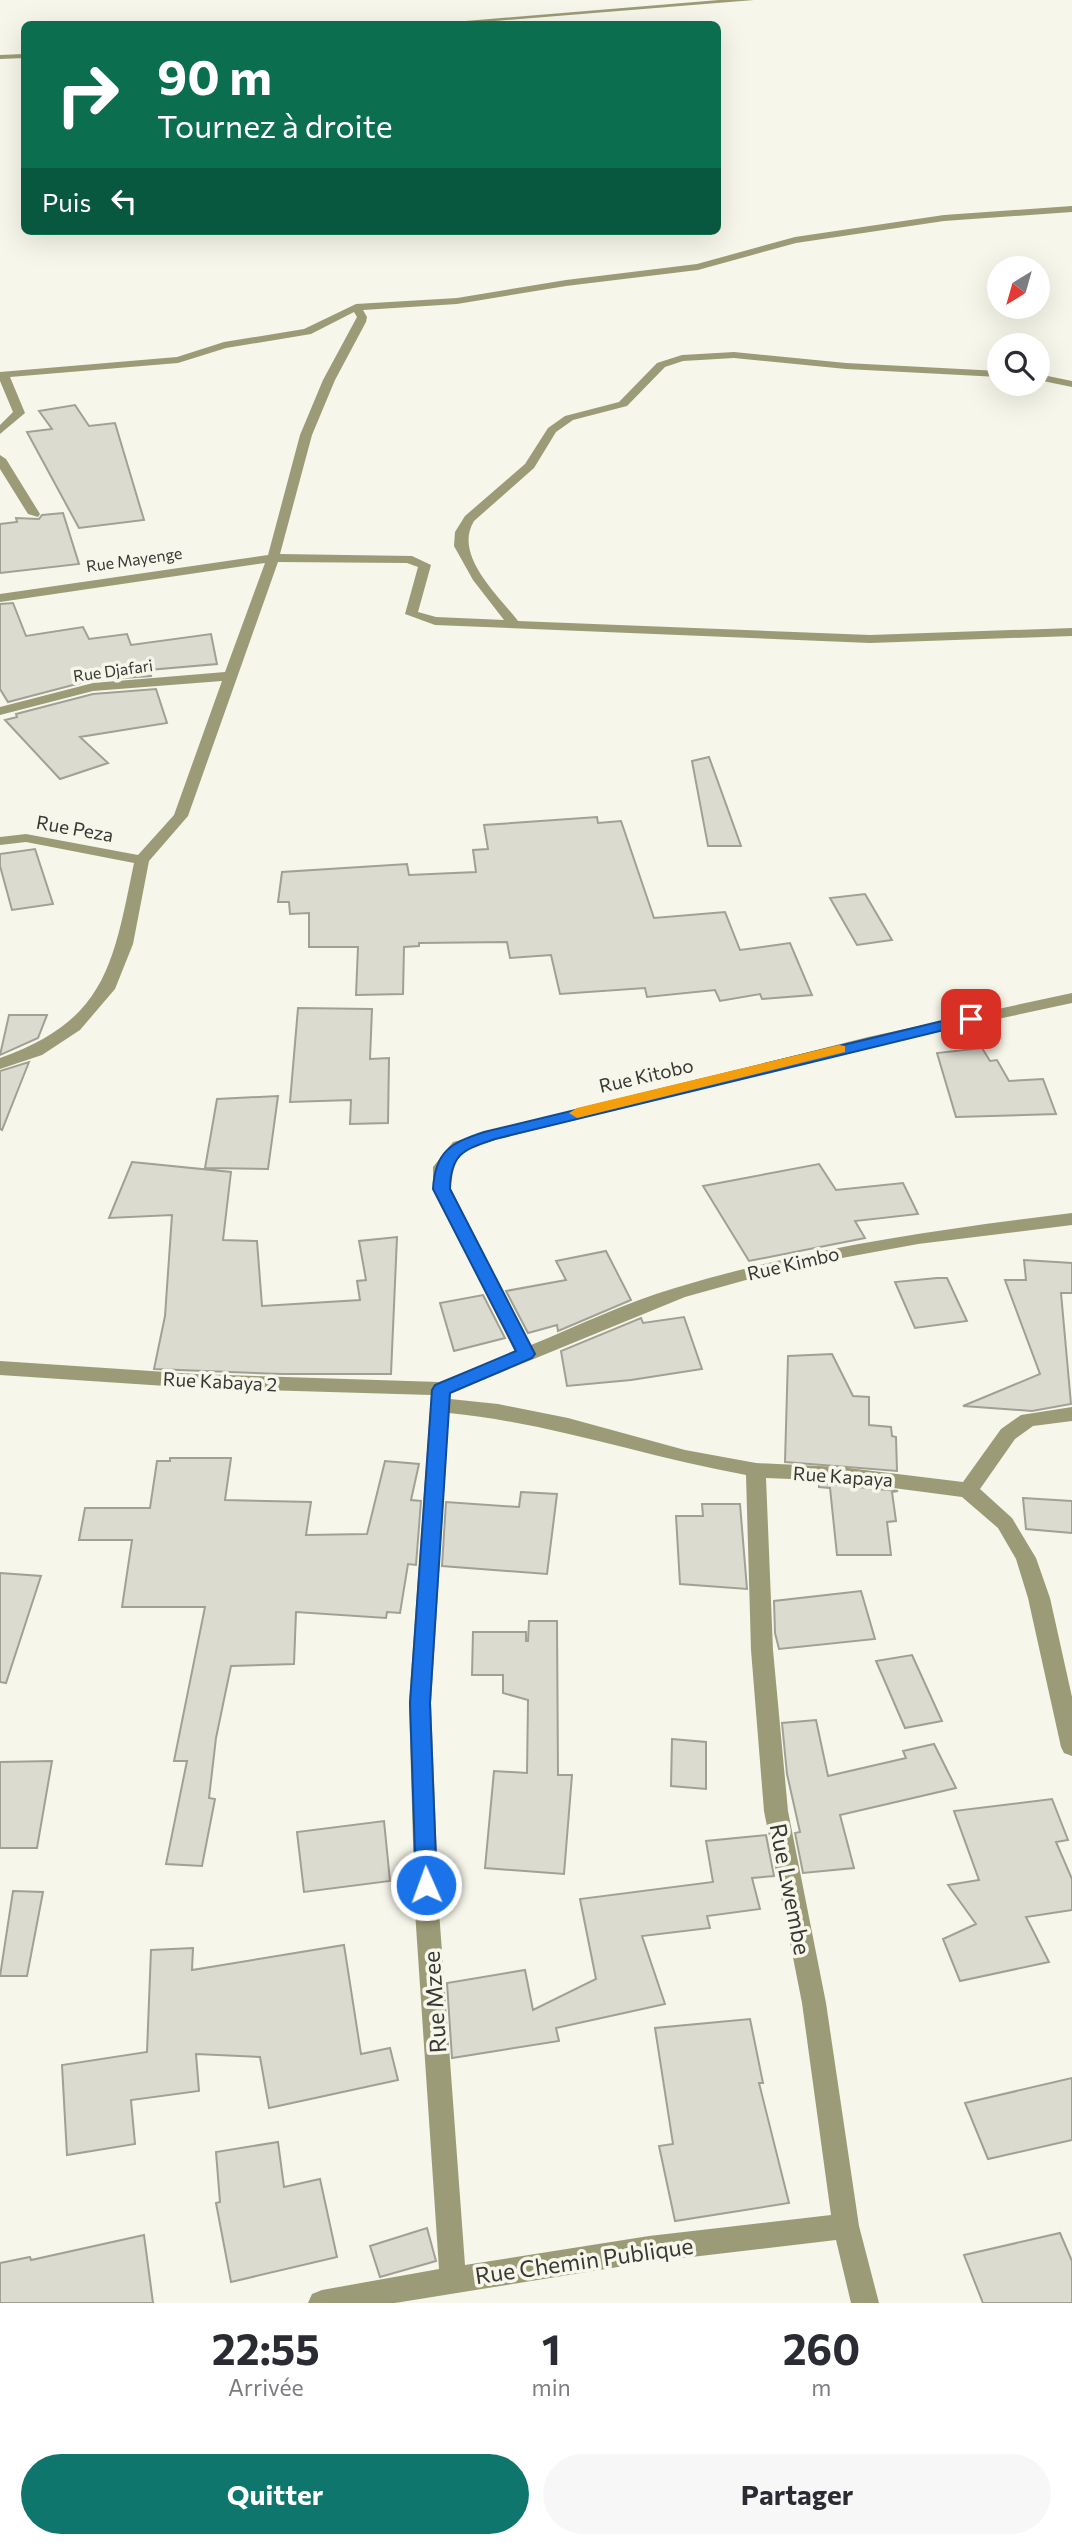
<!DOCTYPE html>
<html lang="fr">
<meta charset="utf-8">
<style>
body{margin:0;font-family:Commissioner,sans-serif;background:#f7f7f7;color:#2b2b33;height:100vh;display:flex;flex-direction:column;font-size:26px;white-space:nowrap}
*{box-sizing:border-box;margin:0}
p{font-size:23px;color:#7c7c81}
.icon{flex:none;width:38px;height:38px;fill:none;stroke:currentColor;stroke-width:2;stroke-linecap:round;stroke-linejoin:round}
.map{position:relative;height:2303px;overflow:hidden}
.details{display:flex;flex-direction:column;background:#fff;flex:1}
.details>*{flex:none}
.guide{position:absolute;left:21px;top:21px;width:700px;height:214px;border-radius:10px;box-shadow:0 7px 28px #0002;background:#0b6e4f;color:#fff;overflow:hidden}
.needle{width:46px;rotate:217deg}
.controls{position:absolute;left:987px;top:256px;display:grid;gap:14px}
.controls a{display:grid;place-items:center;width:63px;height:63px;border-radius:50%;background:#fff;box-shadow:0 7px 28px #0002;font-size:35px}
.pin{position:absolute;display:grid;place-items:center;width:60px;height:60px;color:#fff;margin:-30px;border-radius:14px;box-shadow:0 4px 10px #0006}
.me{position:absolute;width:77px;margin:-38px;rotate:358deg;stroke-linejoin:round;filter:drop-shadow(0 0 5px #0008)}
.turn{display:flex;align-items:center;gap:24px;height:147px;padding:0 21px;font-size:32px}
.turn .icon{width:91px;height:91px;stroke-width:2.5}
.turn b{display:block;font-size:49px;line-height:60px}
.then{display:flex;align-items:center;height:66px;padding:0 21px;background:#0003;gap:14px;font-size:26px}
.eta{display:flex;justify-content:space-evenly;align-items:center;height:119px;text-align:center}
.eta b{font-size:42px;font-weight:700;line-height:49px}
.button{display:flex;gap:14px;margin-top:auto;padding:14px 21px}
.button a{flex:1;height:80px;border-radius:42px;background:#0f766e;color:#fff;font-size:28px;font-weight:700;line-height:80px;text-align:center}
.button a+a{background:#f7f7f7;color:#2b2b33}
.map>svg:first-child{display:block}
.building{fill:#dcdbd0;stroke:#a0a095;stroke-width:2}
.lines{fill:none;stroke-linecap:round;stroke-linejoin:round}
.minor{fill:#9c9b77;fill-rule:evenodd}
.route{fill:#1a73e8;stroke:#114b97;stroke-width:2}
.slow{fill:#f59e0b}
.labels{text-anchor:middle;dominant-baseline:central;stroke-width:7;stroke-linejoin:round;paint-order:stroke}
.far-street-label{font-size:16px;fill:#383834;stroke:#f6f6ea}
.street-label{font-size:19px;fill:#383834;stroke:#f6f6ea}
.near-street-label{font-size:23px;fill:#383834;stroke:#f6f6ea}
</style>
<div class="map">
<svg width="1072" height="2303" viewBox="0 0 1072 2303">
<rect width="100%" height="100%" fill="#f6f6ea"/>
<path class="building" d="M75,405L89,426L115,423L144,520L79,528L27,432L52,429L39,411Z
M63,513L79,564L0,573V524L17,522L16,518L39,519L42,515Z
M13,603L26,636L83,627L89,639L127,634L131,645L211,634L217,664L149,670L151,676L92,680L8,702L0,689V604Z
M156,689L167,723L80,737L108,763L60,779L5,720L17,717L16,714L93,694Z
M709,757L741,846H708L692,761Z
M597,817L598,823L621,821L654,918L725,912L740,950L790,943L812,995L762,999L760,994L720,1001L715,990L647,997L645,988L560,994L551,955L510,958L507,942L419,943V946L404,947L403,994L356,995L358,947H309V913L290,914L289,902H278L282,872L407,864L409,875L476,872L473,850L488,849L484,825Z
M35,849L53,904L12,910L0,866V854Z
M865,894L892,940L857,945L830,898Z
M298,1008L372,1009L370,1059L389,1058L388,1123L350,1124L351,1100L290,1102Z
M9,1015H47L38,1038L0,1055Z
M982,1048L990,1061L997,1060L1009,1081L1043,1079L1056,1114L956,1117L937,1053Z
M29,1062L2,1130L0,1129V1071Z
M278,1096L268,1169L205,1168L217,1099Z
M132,1162L231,1172L223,1240L257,1241L262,1306L360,1300L357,1281L366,1280L359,1241L397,1237L391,1374H283L154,1369L165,1316L172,1215L109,1218Z
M819,1164L836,1190L903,1183L918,1214L855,1221L865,1238L749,1261L703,1186Z
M606,1251L631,1300L558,1331L557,1325L528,1333L506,1291L566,1280L556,1261Z
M1024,1260L1072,1263V1293H1061L1071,1404L1032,1411L963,1406L1040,1374L1005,1280H1026Z
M937,1278H947L967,1321L915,1328L895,1282Z
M483,1295L505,1338L454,1351L440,1303Z
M684,1317L702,1369L631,1380L567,1386L561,1351L641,1318L643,1323Z
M832,1354L853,1396L869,1397V1425L891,1427L892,1436L896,1437L897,1471L785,1462L788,1356Z
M170,1458H231L225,1500L311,1502L306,1535L367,1534L385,1461L419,1464L411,1500L421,1501L416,1565L408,1564L400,1613L387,1612L386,1618L296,1612L294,1664L231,1666L216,1738L209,1798L215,1799L202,1866L166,1864L187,1761H174L205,1607H122L132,1540H79L85,1508H150L157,1461H170Z
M819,1483L898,1491L892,1492L896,1521L887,1522L891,1555H837L830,1488L819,1487Z
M521,1492L557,1494L547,1574L442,1566L446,1502L519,1507Z
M1023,1498L1072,1501V1533L1026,1529Z
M702,1504H740L747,1589L680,1584L676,1516H703Z
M0,1573L41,1576L6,1683L0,1682Z
M861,1591L875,1639L779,1649L775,1633L774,1601Z
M529,1621H557L558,1775H572L564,1874L485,1868L494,1771L527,1773L528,1700L503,1693V1675H472L473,1632H526V1641H528Z
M912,1655L942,1721L905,1728L876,1661Z
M816,1720L828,1776L906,1758L903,1751L934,1744L956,1788L840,1815L854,1868L803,1873L795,1833L800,1832L787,1774L782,1723Z
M672,1739L706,1742V1789L671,1786Z
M52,1761L37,1848H0V1762Z
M1052,1799L1068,1840L1056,1842L1072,1879V1910L1026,1917L1049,1962L960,1981L943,1939L976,1924L948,1885L979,1880L954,1811Z
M384,1821L390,1881L304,1892L297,1832Z
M766,1835L774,1876L752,1878L760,1909L707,1916L710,1928L642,1936L665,2004L556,2028L559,2041L452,2058L447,1983L525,1970L533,2010L596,1979L580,1899L713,1882L706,1841Z
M13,1891L43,1892L27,1976H0Z
M344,1945L361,2054L390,2048L398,2080L269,2108L260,2057L196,2054L199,2091L131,2100L135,2144L67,2155L62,2065L147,2052L151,1950L193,1948L192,1970Z
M750,2019L763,2083H759L789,2203L675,2221L659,2146L673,2144L655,2028Z
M1072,2078V2140L988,2159L965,2103Z
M278,2142L284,2187L320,2179L337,2257L231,2282L216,2203L220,2202L216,2152Z
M427,2228L436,2261L380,2277L370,2246Z
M1060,2233L1072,2261V2303H983L964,2255Z
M144,2235L153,2303H0V2263L30,2257L31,2260Z"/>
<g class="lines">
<path class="minor" d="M719,0H754L459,24H430Z
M24,54V58L0,59V55Z
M1072,206V212L944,221L796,243L698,270L566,286L457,304L363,310L367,317L366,322L335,380L312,435L280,554L412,556L431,565L418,612L436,617L504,620L473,580L454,546L455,532L465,516L525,464L548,428L565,416L619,402L657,363L682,355L734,352L846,363L999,371V377L846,369L734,358L683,361L665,367L627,406L573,420L556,432L534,468L474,521C453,555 498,595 518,621L870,635L1072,628V636L870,643L435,625L405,614L418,567L407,563L278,562L188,816L149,861L133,944L115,989L80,1030L42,1055L0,1069V1058C107,1020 113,964 134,863L26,842L0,845V837L26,834L138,855L174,815L222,681L93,691L0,715V707L93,683L225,672L265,563L0,602V594L268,555L300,435L323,380L357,317L354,312L311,334L226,348L178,363L10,377L25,413L0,434V425L13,412L0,381V372L177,357L224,342L304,329L356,304L457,298L566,280L697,264L795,237L944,215Z
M1038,374L1072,381V387L1038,380Z
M0,455L6,459L40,514L38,517L28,514L0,469Z
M1072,993V1003L868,1047L495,1140C464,1150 451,1153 451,1189L531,1345C578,1326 626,1302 675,1288C807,1248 935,1230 1072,1213V1225L918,1244L793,1267L685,1297L451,1393L450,1399L498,1404L568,1418L685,1450L756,1463L840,1467L963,1482L1001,1429L1021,1415L1072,1407V1421L1033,1426L1015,1439L980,1489L1012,1518L1036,1558L1050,1598L1072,1697V1756L1064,1753L1061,1747L1028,1598L1016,1559L998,1528L962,1497L840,1481L766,1478L773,1650L788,1811L826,2003L859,2226L879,2303H851L836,2240L649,2262L395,2303H308L312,2294L322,2290L439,2269L415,1911L409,1703L431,1395L196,1388L0,1375V1361L196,1374L439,1382L515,1352L433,1189V1167L453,1142L868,1037ZM449,1413C551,1423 646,1457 746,1475L751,1650L764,1811L802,2003L831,2215L649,2236L465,2265L439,1911L431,1703Z"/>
</g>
<path class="route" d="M971,1014L977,1016V1022L495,1139C463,1150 451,1153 450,1189L535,1354L532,1358L450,1393L430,1703L437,1885L434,1892L426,1895L419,1892L416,1885L410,1703L432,1390L435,1385L516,1351L433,1189C435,1151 451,1143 484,1132Z"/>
<path class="slow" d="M839,1045L845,1046V1052L577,1118L569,1113L577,1108Z"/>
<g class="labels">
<g class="far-street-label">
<text transform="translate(134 559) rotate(-8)">Rue Mayenge</text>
<text transform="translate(113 670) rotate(-8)">Rue Djafari</text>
</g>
<g class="street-label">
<text transform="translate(75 828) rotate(10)">Rue Peza</text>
<text transform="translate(646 1075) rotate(-13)">Rue Kitobo</text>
<text transform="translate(793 1263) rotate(-13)">Rue Kimbo</text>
<text transform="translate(220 1381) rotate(3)">Rue Kabaya 2</text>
<text transform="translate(843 1476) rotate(4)">Rue Kapaya</text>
</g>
<g class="near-street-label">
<text transform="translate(791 1889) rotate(79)">Rue Lwembe</text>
<text transform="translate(434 2002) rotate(-94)">Rue Mzee</text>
<text transform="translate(584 2260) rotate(-8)">Rue Chemin Publique</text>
</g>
</g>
</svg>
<div class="controls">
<a><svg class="needle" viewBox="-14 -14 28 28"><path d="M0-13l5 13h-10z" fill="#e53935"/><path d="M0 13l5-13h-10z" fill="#7c7c81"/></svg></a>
<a><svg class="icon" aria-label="search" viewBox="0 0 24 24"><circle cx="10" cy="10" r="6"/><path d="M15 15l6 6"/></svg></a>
</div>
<div class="pin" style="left:971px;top:1019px;background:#d93025"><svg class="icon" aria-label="arrive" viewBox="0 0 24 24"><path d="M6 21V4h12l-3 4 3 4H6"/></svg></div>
<svg class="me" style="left:426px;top:1885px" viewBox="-20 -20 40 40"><circle r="17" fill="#1a73e8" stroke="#fff" stroke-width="3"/><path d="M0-11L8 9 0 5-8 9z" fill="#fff"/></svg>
<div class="guide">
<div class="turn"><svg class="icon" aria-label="right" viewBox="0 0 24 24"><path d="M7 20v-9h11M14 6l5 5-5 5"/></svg><div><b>90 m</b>Tournez à droite</div></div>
<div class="then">Puis<svg class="icon" aria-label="left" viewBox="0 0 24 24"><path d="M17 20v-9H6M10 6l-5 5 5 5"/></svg></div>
</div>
</div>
<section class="details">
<div class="eta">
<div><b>22:55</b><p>Arrivée</p></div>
<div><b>1</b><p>min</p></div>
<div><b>260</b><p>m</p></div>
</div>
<div class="button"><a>Quitter</a><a>Partager</a></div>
</section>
